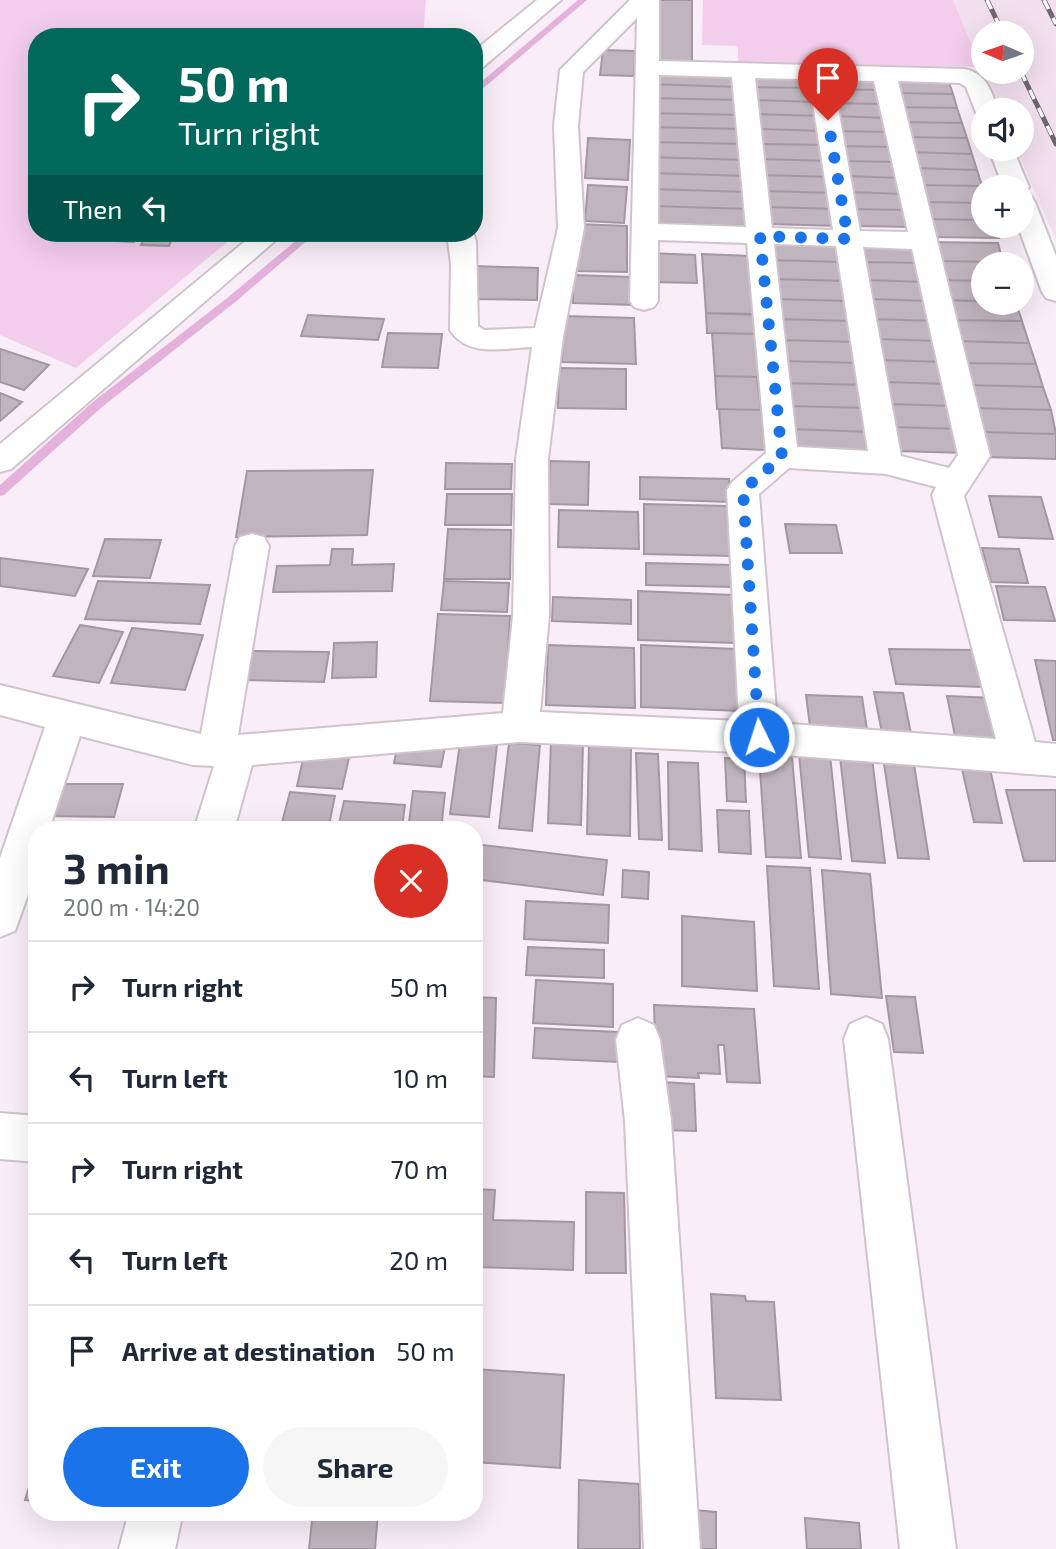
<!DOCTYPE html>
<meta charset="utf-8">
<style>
body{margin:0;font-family:"Exo 2",sans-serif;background:#f6f6f7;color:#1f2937;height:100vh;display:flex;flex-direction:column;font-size:26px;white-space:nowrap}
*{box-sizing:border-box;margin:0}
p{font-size:23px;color:#747a83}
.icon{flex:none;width:38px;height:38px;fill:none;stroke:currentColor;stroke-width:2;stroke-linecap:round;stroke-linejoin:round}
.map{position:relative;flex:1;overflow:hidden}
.drawer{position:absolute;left:28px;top:821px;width:455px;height:700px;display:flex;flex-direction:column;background:#fff;border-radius:28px;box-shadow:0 7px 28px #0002}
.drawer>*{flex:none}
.hud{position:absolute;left:28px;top:28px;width:455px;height:214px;border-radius:28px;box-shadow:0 7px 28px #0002;background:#00695c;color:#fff;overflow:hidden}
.needle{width:46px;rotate:272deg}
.controls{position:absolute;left:971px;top:21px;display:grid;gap:14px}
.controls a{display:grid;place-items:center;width:63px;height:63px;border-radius:50%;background:#fff;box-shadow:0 7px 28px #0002;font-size:35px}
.pin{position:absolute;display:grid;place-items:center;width:60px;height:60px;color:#fff;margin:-72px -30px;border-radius:50% 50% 50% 0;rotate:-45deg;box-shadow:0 0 7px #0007}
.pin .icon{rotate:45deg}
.me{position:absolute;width:77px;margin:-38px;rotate:356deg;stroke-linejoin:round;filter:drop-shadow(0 0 5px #0008)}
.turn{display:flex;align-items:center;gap:24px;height:147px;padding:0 35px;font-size:32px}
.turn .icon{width:91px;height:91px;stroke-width:2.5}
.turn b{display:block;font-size:49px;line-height:60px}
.then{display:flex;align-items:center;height:66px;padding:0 35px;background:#0003;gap:14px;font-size:26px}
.round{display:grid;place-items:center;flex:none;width:74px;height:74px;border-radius:37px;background:#f6f6f7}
.summary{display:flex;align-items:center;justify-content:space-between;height:119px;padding:0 35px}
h1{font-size:42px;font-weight:700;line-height:52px}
.primary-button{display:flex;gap:14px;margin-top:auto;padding:14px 35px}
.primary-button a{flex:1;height:80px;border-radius:42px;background:#1a73e8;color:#fff;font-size:28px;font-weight:700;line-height:80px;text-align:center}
.primary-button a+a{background:#f6f6f7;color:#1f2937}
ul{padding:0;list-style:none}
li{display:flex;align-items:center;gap:21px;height:91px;padding:0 35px;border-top:2px solid #e0e1e3}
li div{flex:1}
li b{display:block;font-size:26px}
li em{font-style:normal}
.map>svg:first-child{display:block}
.built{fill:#f3e0ef;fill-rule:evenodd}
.green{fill:#f3cdec}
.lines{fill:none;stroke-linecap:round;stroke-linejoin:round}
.stream{fill:#e4b1da;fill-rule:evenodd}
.building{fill:#c0b5be;stroke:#a398a1;stroke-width:2}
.street-casing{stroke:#cfc3cd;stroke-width:4}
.street{fill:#fff;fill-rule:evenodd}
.rail-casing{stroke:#6e676c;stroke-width:5}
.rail{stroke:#fefefe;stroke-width:3.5;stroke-dasharray:10;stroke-linecap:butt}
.route{stroke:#1a73e8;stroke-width:12;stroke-dasharray:0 21.6}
</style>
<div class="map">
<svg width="1056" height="1549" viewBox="0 0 1056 1549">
<rect width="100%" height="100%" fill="#f9edf7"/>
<path class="built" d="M953,0H1056V240L1016,149H1022V110H1000ZM984,33H1022V72H984Z"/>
<path class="green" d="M0,0H426L423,37H37V233H238L76,368L0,335Z
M703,0H953L981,67L738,62V46L702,45Z"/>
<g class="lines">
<path class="stream" d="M578,0H587L474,96V88Z
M305,233H316L234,303L102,407L4,495L0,496V485L94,401L226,299Z"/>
</g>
<path class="building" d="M652,0H692V66L649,64Z
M603,50L635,51L634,76L600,75Z
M648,71L736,73L738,87L648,84Z
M752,73L812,74L815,88L754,87Z
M826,75L877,77L880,90L828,89Z
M888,79L948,80L953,94L891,93Z
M648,84L738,87L739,100L649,98Z
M754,87L815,88L817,102L756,100Z
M828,89L880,90L883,104L831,103Z
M891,93L953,94L957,108L895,107Z
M649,98L739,100L740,115L649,113Z
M756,100L817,102L820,116L757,114Z
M831,103L883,104L887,118L834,116Z
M895,107L957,108L962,123L899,122Z
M649,113L740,115L742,129L650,127Z
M757,114L820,116L822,131L759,129Z
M834,116L887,118L890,132L836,131Z
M899,122L962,123L967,138L903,137Z
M650,127L742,129L743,144L650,142Z
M759,129L822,131L825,145L761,144Z
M836,131L890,132L894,147L839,146Z
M903,137L967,138L972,154L907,152Z
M588,138L630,140L628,180L585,178Z
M650,142L743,144L745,160L650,157Z
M761,144L825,145L828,161L762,159Z
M839,146L894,147L897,162L842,161Z
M907,152L972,154L977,170L912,168Z
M650,157L745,160L747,176L651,173Z
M762,159L828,161L830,177L764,175Z
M842,161L897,162L901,178L845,176Z
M912,168L977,170L982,186L916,185Z
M651,173L747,176L748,192L651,189Z
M764,175L830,177L833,193L766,191Z
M845,176L901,178L905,194L848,192Z
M588,185L627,187L624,223L585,221Z
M916,185L982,186L984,203L920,202Z
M651,189L748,192L750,209L651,206Z
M766,191L833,193L836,209L768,207Z
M848,192L905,194L909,210L851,209Z
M920,202L984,203V220L925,219Z
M651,206L750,209L752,226L652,223Z
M768,207L836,209L839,226L770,224Z
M851,209L909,210L913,227L854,226Z
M925,219L984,220V226H995L999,238L930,237Z
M576,224L627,226V272L575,271Z
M100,233H138L134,242L96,240Z
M146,233H174L169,246L141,245Z
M768,242L839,244L842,262L771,260Z
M929,242L998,243L1003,262L934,261Z
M858,244L917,245L921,263L862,262Z
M650,253L695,255L697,283L650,282Z
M702,254L750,256L756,315L706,313Z
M771,260L842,262L845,281L773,279Z
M934,261L1003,262L1004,264H984V281L939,280Z
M862,262L921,263L926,282L865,280Z
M473,266L538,268L537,300L470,299Z
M573,275L633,277L634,305L573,303Z
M773,279L845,281L848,301L775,299Z
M865,280L926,282L930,301L869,299Z
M939,280L984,281V301L945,300Z
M775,299L848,301L852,321L778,319Z
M869,299L930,301L935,321L872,319Z
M945,300L1016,303L1022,321L950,320Z
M706,313L754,314L757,334L707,333Z
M308,315L384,319L378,340L301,336Z
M564,316L634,318L636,364L562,362Z
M778,319L852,321L855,342L780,340Z
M872,319L935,321L939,341L876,339Z
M950,320L1022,321L1029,343L956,341Z
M388,333L442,334L438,368L382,367Z
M712,333L757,334L760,377L715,376Z
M876,339L939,341L945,362L880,360Z
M780,340L855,342L859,363L783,361Z
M956,341L1029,343L1036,364L961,363Z
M0,349L49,365L24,390L0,382Z
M880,360L945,362L950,384L885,382Z
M783,361L859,363L863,385L785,383Z
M961,363L1036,364L1043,387L967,385Z
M559,368L626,369V409L558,408Z
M715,376L757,377L761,410L717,409Z
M885,382L950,384L955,406L889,404Z
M785,383L863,385L867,408L788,406Z
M967,385L1043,387L1051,410L973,408Z
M0,393L22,402L0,421Z
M889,404L955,406L960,429L893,427Z
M788,406L867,408L871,432L791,429Z
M973,408L1051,410L1056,434L980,432Z
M719,409L761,410L765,450L722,448Z
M893,427L960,429L966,453L897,451Z
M791,429L871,432L875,456L793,453Z
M980,432L1056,434V459L986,457Z
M550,461L589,462L588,505L549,504Z
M446,463L512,464L511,489H445Z
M373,470L367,535L236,537L247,471Z
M640,477L729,479L730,502L640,499Z
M447,494H512L511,525H445Z
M989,496L1041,497L1053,539L999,537Z
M644,504L728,506L733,556L644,554Z
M559,510L638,512L639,549L558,547Z
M785,524L836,525L842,553H790Z
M448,529L511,530L510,579H444Z
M105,539L161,540L150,578L93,576Z
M982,548L1019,549L1028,583L991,582Z
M332,549H353L352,565L394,564L392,591L273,592L277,566L330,565Z
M0,558L88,569L75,596L0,586Z
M646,563L732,565L734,587L646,585Z
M98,581L210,585L200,624L85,619Z
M444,581L509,583L507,612L441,610Z
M996,586L1045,587L1055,621L1004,620Z
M638,591L733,595L736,643L638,640Z
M553,597L631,600V624L552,621Z
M438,614L510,616L505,703L430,701Z
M80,625L123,632L99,683L53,676Z
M132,628L203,635L185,690L111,683Z
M377,642L376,677L332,678L334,643Z
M548,645L634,648L635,708L546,705Z
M641,645L736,649L741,711L641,707Z
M889,649L974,650L983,687L896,684Z
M253,651L329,652L324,682L247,680Z
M1035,660L1056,661V740H1053Z
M874,692L903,693L911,734L882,733Z
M806,695L862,697L868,736L811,734Z
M947,696L995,698L1007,747L957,746Z
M399,738L446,742L441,767L394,763Z
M551,742L583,743L581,825L548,823Z
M460,743L497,745L489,817L450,814Z
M509,743L540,745L532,831L499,828Z
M589,745L631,746L630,836L587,834Z
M306,746L351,749L342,789L297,786Z
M636,753L658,754L662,840L639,839Z
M799,754L830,755L841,859L809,857Z
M759,756L792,757L801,858L766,857Z
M840,757L872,758L885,863L852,861Z
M883,757L913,758L929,859L898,858Z
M725,758L744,759L746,802L727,801Z
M668,762L698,763L702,851L669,849Z
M962,769H990L1002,823L974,822Z
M55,784H123L114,817L46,816Z
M1006,790H1056V861H1024Z
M413,791L445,793L441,830H408Z
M290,792L335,796L328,830H280Z
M344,801L405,805L402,828L339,824Z
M717,810L749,811L751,854L719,852Z
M474,844L607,860L603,895L474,879Z
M767,866L810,868L819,989L774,986Z
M623,870L649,872L648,899L622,897Z
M822,870L870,874L882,998L831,994Z
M526,901L609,905L608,943L524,939Z
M682,916L754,922L757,991L682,986Z
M528,947L604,950V978L526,975Z
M536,980L613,984V1027L533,1023Z
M886,996L915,997L923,1053L894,1052Z
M474,997L496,998L494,1077L474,1076Z
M654,1005L754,1009L760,1083L727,1082L724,1045H718L720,1074L698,1073L699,1078L656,1076Z
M535,1028L618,1032L619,1062L533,1058Z
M662,1082L694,1084L696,1131L662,1130Z
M474,1189L495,1190L493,1220L574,1222L573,1270L474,1267Z
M586,1192L624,1193L626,1273H586Z
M711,1294L745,1296L746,1301L774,1302L781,1400L716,1398Z
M474,1369L564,1375L560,1468L474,1462Z
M37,1461V1501L25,1500Z
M579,1480L639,1484L640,1549H578Z
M682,1509L716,1512V1549H682Z
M313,1512H378L375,1549H309Z
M805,1518L859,1523L861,1549H807Z"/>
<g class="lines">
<g class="street-casing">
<path id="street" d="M537,0H561L482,68L474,70V51Z
M630,0H659V61L965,69C987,74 991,91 998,110H984V117L977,115L966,87L960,83L898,81L990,456L964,496L1035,742L1056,744V776L759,753L520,742L252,765L234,830H194L214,766L193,765L80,736L49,830H37V869L15,931L0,937V858L45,727L0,715V685L201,734L235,546L240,537L252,534L264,537L269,546L238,735L503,713L513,616L516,459L532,347C504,348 468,358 450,330L451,264L447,233H473L476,241L478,326L484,330L535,328L558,228L554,126L560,70ZM637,18L630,301L634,307L644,310L654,307L658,301V240L747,243L766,453L732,482L727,490L739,721L540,712L549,616L548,459L563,337L584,228L578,126L583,72ZM659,75L732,77L746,227L658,224ZM755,78L809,79L833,230L772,228ZM833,80L874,81L908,232L860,231ZM774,244L836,246L868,451L797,447ZM863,247L912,249L958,455L949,468L901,456ZM789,468L886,474L936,487L932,495L996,739L777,723L759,494Z
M989,149H1013L1029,187L1025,192L1022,193V187H1003Z
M1022,194L1031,196L1035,202L1056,256V301L1046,298L1042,292L1018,226H1022Z
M255,233H284L11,469L0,472V444Z
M866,1017L882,1024L888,1039L956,1549H900L844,1039L850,1024Z
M638,1018L654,1025L660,1040L671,1121L700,1549H644L625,1121L616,1040L622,1025Z
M0,1113L37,1116V1162L0,1159Z
M129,1512H183L175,1549H119Z"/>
</g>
<use href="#street" class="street"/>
<g class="rail-casing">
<path id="rail" d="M987,0L1003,33
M1044,0L1056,24
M1021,72L1056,144"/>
</g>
<use href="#rail" class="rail"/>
</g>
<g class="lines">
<path class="route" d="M759,737L743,490L782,457L760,236L848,239L828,120"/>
</g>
</svg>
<div class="controls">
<a><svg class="needle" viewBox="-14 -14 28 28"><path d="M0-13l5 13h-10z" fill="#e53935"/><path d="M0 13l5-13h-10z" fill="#747a83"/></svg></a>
<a><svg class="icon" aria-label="sound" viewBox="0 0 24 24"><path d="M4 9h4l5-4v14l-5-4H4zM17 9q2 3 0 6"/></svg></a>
<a>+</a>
<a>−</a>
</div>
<div class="pin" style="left:828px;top:120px;background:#d93025"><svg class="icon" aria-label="arrive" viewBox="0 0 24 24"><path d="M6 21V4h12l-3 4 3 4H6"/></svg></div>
<svg class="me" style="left:759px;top:737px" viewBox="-20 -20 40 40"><circle r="17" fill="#1a73e8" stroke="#fff" stroke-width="3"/><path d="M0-11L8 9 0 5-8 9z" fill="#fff"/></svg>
<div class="hud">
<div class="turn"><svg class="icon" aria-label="right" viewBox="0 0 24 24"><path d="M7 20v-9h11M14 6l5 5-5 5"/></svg><div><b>50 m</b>Turn right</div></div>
<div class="then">Then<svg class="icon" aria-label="left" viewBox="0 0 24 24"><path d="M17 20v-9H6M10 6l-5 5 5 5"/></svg></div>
</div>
<section class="drawer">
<div class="summary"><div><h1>3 min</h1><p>200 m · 14:20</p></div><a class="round" style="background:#d93025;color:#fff"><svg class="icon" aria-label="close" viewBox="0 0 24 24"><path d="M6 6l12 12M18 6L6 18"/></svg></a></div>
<ul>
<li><svg class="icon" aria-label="right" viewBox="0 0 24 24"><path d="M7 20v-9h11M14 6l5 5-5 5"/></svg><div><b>Turn right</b></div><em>50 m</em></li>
<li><svg class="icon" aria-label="left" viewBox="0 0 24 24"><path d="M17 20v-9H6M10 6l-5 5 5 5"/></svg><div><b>Turn left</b></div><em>10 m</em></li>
<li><svg class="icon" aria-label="right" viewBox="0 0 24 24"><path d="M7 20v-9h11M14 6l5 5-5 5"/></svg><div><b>Turn right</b></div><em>70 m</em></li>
<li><svg class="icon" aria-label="left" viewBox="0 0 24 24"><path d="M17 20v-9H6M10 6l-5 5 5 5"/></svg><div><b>Turn left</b></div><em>20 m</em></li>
<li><svg class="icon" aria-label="arrive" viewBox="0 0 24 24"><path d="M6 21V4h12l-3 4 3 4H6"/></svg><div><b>Arrive at destination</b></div><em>50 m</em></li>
</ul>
<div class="primary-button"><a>Exit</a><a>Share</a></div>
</section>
</div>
